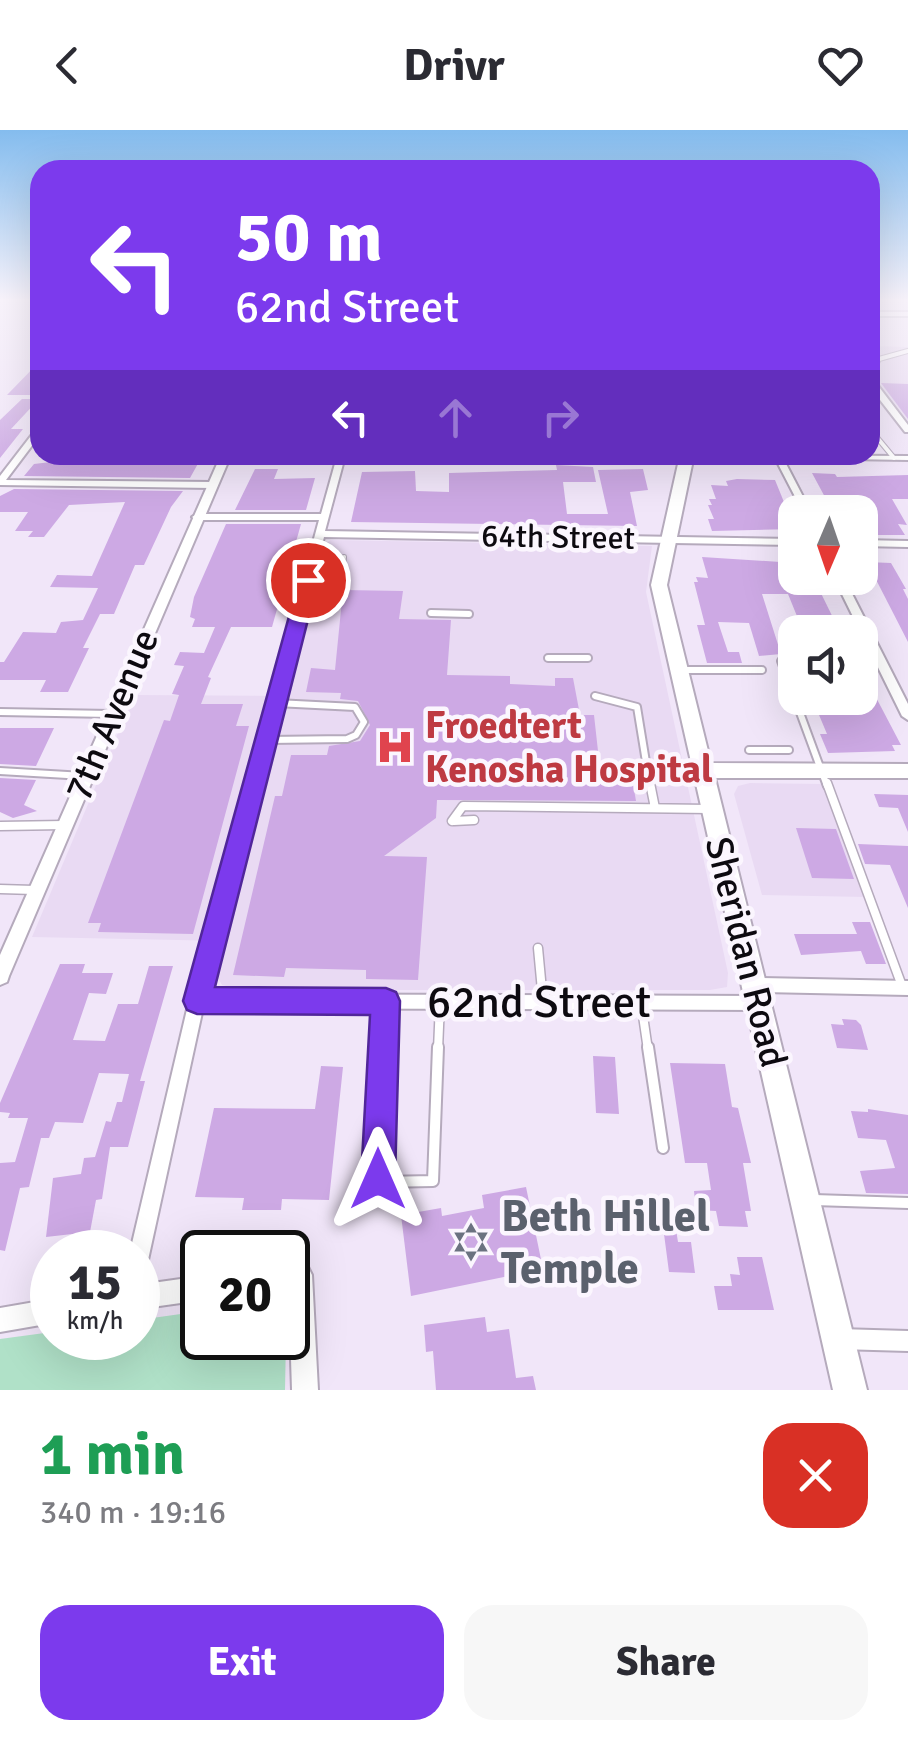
<!DOCTYPE html>
<meta charset="utf-8">
<style>
body{margin:0;font-family:Signika,sans-serif;background:#f7f7f7;color:#2b2b33;height:100vh;display:flex;flex-direction:column;font-size:38px;white-space:nowrap}
*{box-sizing:border-box;margin:0}
p{font-size:32px;color:#7c7c81}
.icon{flex:none;width:55px;height:55px;fill:none;stroke:currentColor;stroke-width:2;stroke-linecap:round;stroke-linejoin:round}
.map{position:relative;height:1260px;overflow:hidden}
.side{display:flex;flex-direction:column;background:#fff;flex:1}
.side>*{flex:none}
.guide{position:absolute;left:30px;top:30px;width:850px;height:305px;border-radius:30px;box-shadow:0 10px 40px #0002;background:#7c3aed;color:#fff;overflow:hidden}
.needle{width:65px;rotate:182deg}
.controls{position:absolute;left:778px;top:365px;display:grid;gap:20px}
.controls a{display:grid;place-items:center;width:100px;height:100px;border-radius:20px;background:#fff;box-shadow:0 10px 40px #0002;font-size:50px}
.speed{position:absolute;left:30px;top:1100px;display:flex;gap:20px;font-size:50px;font-weight:700;text-align:center}
.speed>*{display:grid;place-content:center;width:130px;height:130px;border-radius:50%;background:#fff;box-shadow:0 10px 40px #0002;line-height:1}
.speed small{font-size:25px;font-weight:400}
.speed .limit{border:5px solid #111;border-radius:15px;background:#fff;color:#111}
.pin{position:absolute;display:grid;place-items:center;width:85px;height:85px;color:#fff;margin:-42px;border:5px solid #fff;border-radius:50%;box-shadow:0 2px 10px #0007}
.me{position:absolute;width:110px;margin:-55px;rotate:0deg;stroke-linejoin:round;filter:drop-shadow(0 0 8px #0008)}
.turn{display:flex;align-items:center;gap:35px;height:210px;padding:0 40px;font-size:45px}
.turn .icon{width:130px;height:130px;stroke-width:2.5}
.turn b{display:block;font-size:70px;line-height:85px}
.lanes{display:flex;align-items:center;height:95px;padding:0 40px;background:#0003;justify-content:center;gap:50px;direction:ltr}
.lanes .off{opacity:.35}
.round{display:grid;place-items:center;flex:none;width:105px;height:105px;border-radius:30px;background:#f7f7f7}
.headline{display:flex;align-items:center;justify-content:space-between;height:170px;padding:0 40px}
h1{font-size:60px;font-weight:800;line-height:75px;color:#1e9e55}
.action{display:flex;gap:20px;margin-top:auto;padding:20px 40px}
.action a{flex:1;height:115px;border-radius:30px;background:#7c3aed;color:#fff;font-size:40px;font-weight:800;line-height:115px;text-align:center}
.action a+a{background:#f7f7f7;color:#2b2b33}
header{display:flex;justify-content:space-between;align-items:center;height:130px;padding:0 40px;background:#fff;font-size:45px;font-weight:800}
.map>svg:first-child{display:block}
.built{fill:#e9daf3}
.green{fill:#b0e1c8}
.building{fill:#cda9e4}
.lines{fill:none;stroke-linecap:round;stroke-linejoin:round}
.service-far3-casing{stroke:#b5aabc;stroke-width:6}
.service-far2-casing{stroke:#b5aabc;stroke-width:10}
.service-far1-casing{stroke:#b5aabc;stroke-width:11}
.service-casing{stroke:#b5aabc;stroke-width:14}
.minor-casing{stroke:#b5aabc;stroke-width:4}
.tertiary-casing{stroke:#b5aabc;stroke-width:4}
.primary-casing{stroke:#b5aabc;stroke-width:4}
.service-far3{stroke:#fff;stroke-width:4}
.service-far2{stroke:#fff;stroke-width:6}
.service-far1{stroke:#fff;stroke-width:8}
.service{stroke:#fff;stroke-width:10}
.minor{fill:#fff;fill-rule:evenodd}
.tertiary{fill:#fff;fill-rule:evenodd}
.primary{fill:#fff;fill-rule:evenodd}
.route{fill:#7c3aed;stroke:#51269a;stroke-width:2.5}
.labels{text-anchor:middle;dominant-baseline:central;stroke-width:9;stroke-linejoin:round;paint-order:stroke}
.far-street-label{font-size:32px;fill:#0d0a10;stroke:#fbf6fe}
.street-label{font-size:38px;fill:#0d0a10;stroke:#fbf6fe}
.health-label{font-size:38px;font-weight:bold;fill:#be3a42;stroke:#fbf6fe;text-anchor:start}
.near-street-label{font-size:45px;fill:#0d0a10;stroke:#fbf6fe}
.near-worship-label{font-size:45px;font-weight:bold;fill:#5b616d;stroke:#fbf6fe;text-anchor:start}
</style>
<header><svg class="icon" aria-label="back" viewBox="0 0 24 24"><path d="M15 5l-7 7 7 7"/></svg>Drivr<svg class="icon" aria-label="heart" viewBox="0 0 24 24"><path d="M12 20l-8-8c-3-5 5-10 8-4 3-6 11-1 8 4z"/></svg></header>
<div class="map">
<svg width="908" height="1260" viewBox="0 0 908 1260">
<rect width="100%" height="100%" fill="#f1e6f9"/>
<path class="built" d="M870,216L908,217V296L875,253H870Z
M330,410L652,416L646,462L728,843L727,857L710,860H243L222,855L218,848L226,811L32,807L134,565L286,566L325,415Z
M750,653L823,654L866,767L762,765L734,664L738,656Z"/>
<path class="green" d="M202,1181V1208H286L285,1260H0V1209L52,1202V1208H138V1190Z"/>
<path class="building" d="M40,231V259L34,265H7Z
M881,253L908,254V289Z
M22,269H39L11,299H23L0,328V290Z
M55,325H119L200,330L190,348L24,346L34,334L51,332Z
M556,335L593,337L596,352H563L567,384H608L598,340L643,339L648,360L630,362L637,396L351,392L362,342L415,341L416,361L449,362V343L557,340Z
M255,339H278L274,349L315,348L306,380H235Z
M812,343L835,344L837,347L908,345V369H892L907,395L898,394L905,405H860V382H833Z
M737,349L775,350L795,399L712,401L708,389H714L708,375H712L709,369H716L711,355L728,356L726,351Z
M14,359L183,361L171,377L144,435H135L114,484H100L83,518H89L68,562H40L46,550H0V532H4L23,502L56,503L61,492L83,490L98,458L50,457L57,445L92,446L125,372L69,375L44,407H28L33,401H15L28,382H0V366Z
M226,394H301L272,497H231L208,547L211,548L201,574H243L236,596H249L193,804L98,802L101,793H88L164,590L170,591L179,565L172,564L184,536L174,535L180,522L204,523L215,497H192L195,489L190,487L194,467Z
M702,427L795,433V449L815,451L840,502L803,501L788,464H762L781,524L759,526L749,493L718,492L728,522H739L742,533H707L697,495H705L694,452H698L696,447L708,448Z
M867,432L891,433L906,459H903L908,469V512Z
M343,460L403,461L399,489L451,490L447,545L510,546V554L555,556V548H573L580,585H594L601,648H632L636,671L437,670L436,688L384,726L427,727L418,850L366,849V840L286,838L284,847L233,845L275,666H282L291,625H327L329,616L360,611L370,595L358,571L340,569L341,563L306,562L311,538L335,540Z
M860,537L901,615H892L895,621L828,623L820,604H827L814,573H842L840,568H860Z
M0,598H54L36,636L0,634Z
M0,648L36,650L24,675L37,681L13,688L0,682Z
M874,664L908,665V702L898,678L879,677Z
M796,698L836,699L854,749L812,748Z
M858,714L908,716V778L890,735L865,734Z
M852,792H870L886,834H866L861,821L801,825L794,804H857Z
M60,834H85L82,843H113L106,864L89,863L73,910L105,911L118,874H138L149,836H173L140,951H145L128,1017H110L102,1069L96,1070L90,1102L46,1107L53,1048L81,1044L84,1028L95,1027L106,991L111,992L117,972H122L129,944L99,943L83,993L55,992L49,1008H41L29,1057L20,1058L5,1121L0,1120V1033L15,1032L28,988H8L10,983L0,982V973Z
M842,889L856,890L861,895L868,920L837,918L831,894L844,895Z
M593,926L615,927L619,984L596,983Z
M670,933L725,934L732,977L738,978L751,1033H743L751,1081H745L748,1097L719,1096L716,1081L696,1080L694,1061L711,1060L707,1033H685Z
M321,936L343,937L329,1070L282,1069L281,1080H242L244,1068L195,1067L214,978L315,979Z
M868,979L908,985V1064L866,1063L860,1041L895,1038L886,1010L858,1008L851,981L868,982Z
M526,1057L543,1139L411,1166L401,1085L441,1078L442,1086L484,1078L482,1065Z
M655,1080L673,1081L678,1112H691L695,1143L669,1142L664,1104L658,1103Z
M737,1127H762L774,1180H718L714,1156H732L730,1144L740,1145Z
M485,1187L487,1202L509,1199L516,1248L533,1246L536,1260H436L433,1221L426,1222L424,1195Z"/>
<g class="lines">
<g class="service-far3-casing">
<path id="service-far3" d="M873,255L872,242L879,229L908,221
M870,299L894,328
M308,450L341,447L344,427"/>
</g>
<g class="service-far2-casing">
<path id="service-far2" d="M308,450L319,449
M431,483L469,484
M548,528H588
M781,531L827,656
M683,540H762
M595,566L637,577L647,638L700,640
M0,582L111,584
M268,610L347,609L356,605L364,592L355,577L276,573
M749,620H789
M647,638L651,656
M0,641L84,646"/>
</g>
<g class="service-far1-casing">
<path id="service-far1" d="M650,653L655,678
M827,653L902,856
M452,691L463,676L710,679
M454,691L474,690
M0,696L64,695
M0,759L34,760
M538,818L543,871
M641,872L648,920
M381,920L385,873
M438,920L440,873"/>
</g>
<g class="service-casing">
<path id="service" d="M381,917L376,1020L381,1052L433,1051L438,917
M648,917L663,1018
M814,1070L908,1073"/>
</g>
<g class="minor-casing">
<path id="minor" d="M870,182H908V186H870Z
M870,253H876L908,295V302H905L870,257Z
M37,298H40V305L6,350L212,352L216,355L212,358L0,355V346Z
M222,325L479,328L528,325L524,327L479,332L344,330L325,401L795,409V415L324,407L207,864L760,866L766,868L768,873L766,878L760,880L203,878L148,1130L145,1137L138,1140V1122H130L189,871L319,390H197L192,387L197,384H321L336,330L226,327Z
M715,325L908,326V330L783,328L811,382H803L775,328L719,327Z
M860,410L908,411V417L860,416Z
M834,448H844L908,574V590L902,586Z
M756,848L908,851V865L756,862L750,860L748,855L750,850Z
M839,1199L908,1201V1221L839,1219L832,1216L829,1209L832,1202Z"/>
</g>
<g class="tertiary-casing">
<path id="tertiary" d="M221,325H231L9,846L7,852L0,855V825Z
M300,1133L308,1137L312,1145L318,1260H292L288,1135Z
M202,1146V1170L138,1179V1155Z
M52,1169V1193L0,1202V1178Z"/>
</g>
<g class="primary-casing">
<path id="primary" d="M680,325H694L667,455L711,633L908,634V648H715L867,1260H833L651,455Z"/>
</g>
<use href="#service-far3" class="service-far3"/>
<use href="#service-far2" class="service-far2"/>
<use href="#service-far1" class="service-far1"/>
<use href="#service" class="service"/>
<use href="#minor" class="minor"/>
<use href="#tertiary" class="tertiary"/>
<use href="#primary" class="primary"/>
</g>
<linearGradient id="sky" x2="0" y2="1"><stop stop-color="#84bcee"/><stop offset="0.49" stop-color="#f9f4fc"/><stop offset="1" stop-color="#f9f4fc" stop-opacity="0"/></linearGradient>
<rect width="908" height="347" fill="url(#sky)"/>
<path class="route" d="M308,444L318,450L215,857L386,858L396,862L400,871L395,1049L390,1061L378,1066L366,1061L361,1049L370,885L197,884L187,880L183,871L299,450Z"/>
<defs>
<g id="hospital-bare" transform="scale(3)"><path d="M-5-5h3v3.5h4V-5h3V5h-3V1.5h-4V5h-3Z" fill="#e0444e" stroke="#fbf6fe" stroke-width="2.5" paint-order="stroke"/></g>
<g id="synagogue-bare" transform="scale(3)"><path d="M0-6.5L5.6 3.2H-5.6ZM0 6.5L5.6-3.2H-5.6Z" fill="#6b7280" stroke="#fbf6fe" stroke-width="2.5" paint-order="stroke"/></g>
</defs>
<g fill-rule="evenodd">
<use href="#hospital-bare" x="395" y="617"/>
<use href="#synagogue-bare" x="471" y="1112"/>
</g>
<g class="labels">
<g class="far-street-label">
<text transform="translate(558 407) rotate(1)">64th Street</text>
</g>
<g class="street-label">
<text transform="translate(112 585) rotate(-67)">7th Avenue</text>
<text transform="translate(746 822) rotate(76)">Sheridan Road</text>
</g>
<g class="health-label">
<text x="425" y="595">Froedtert<tspan x="425" dy="44">Kenosha Hospital</tspan></text>
</g>
<g class="near-street-label">
<text x="539" y="872">62nd Street</text>
</g>
<g class="near-worship-label">
<text x="501" y="1086">Beth Hillel<tspan x="501" dy="52">Temple</tspan></text>
</g>
</g>
</svg>
<div class="controls">
<a><svg class="needle" viewBox="-14 -14 28 28"><path d="M0-13l5 13h-10z" fill="#e53935"/><path d="M0 13l5-13h-10z" fill="#7c7c81"/></svg></a>
<a><svg class="icon" aria-label="sound" viewBox="0 0 24 24"><path d="M4 9h4l5-4v14l-5-4H4zM17 9q2 3 0 6"/></svg></a>
</div>
<div class="speed"><div>15<small>km/h</small></div><div class="limit">20</div></div>
<div class="pin" style="left:308px;top:450px;background:#d93025"><svg class="icon" aria-label="arrive" viewBox="0 0 24 24"><path d="M6 21V4h12l-3 4 3 4H6"/></svg></div>
<svg class="me" style="left:378px;top:1049px" viewBox="-20 -20 40 40"><path d="M0-17L14 15 0 8-14 15z" fill="#7c3aed" stroke="#fff" stroke-width="4"/></svg>
<div class="guide">
<div class="turn"><svg class="icon" aria-label="left" viewBox="0 0 24 24"><path d="M17 20v-9H6M10 6l-5 5 5 5"/></svg><div><b>50 m</b>62nd Street</div></div>
<div class="lanes"><svg class="icon" aria-label="left" viewBox="0 0 24 24"><path d="M17 20v-9H6M10 6l-5 5 5 5"/></svg><svg class="icon off" aria-label="ahead" viewBox="0 0 24 24"><path d="M12 20V5M6 11l6-6 6 6"/></svg><svg class="icon off" aria-label="right" viewBox="0 0 24 24"><path d="M7 20v-9h11M14 6l5 5-5 5"/></svg></div>
</div>
</div>
<section class="side">
<div class="headline"><div><h1>1 min</h1><p>340 m · 19:16</p></div><a class="round" style="background:#d93025;color:#fff"><svg class="icon" aria-label="close" viewBox="0 0 24 24"><path d="M6 6l12 12M18 6L6 18"/></svg></a></div>
<div class="action"><a>Exit</a><a>Share</a></div>
</section>
